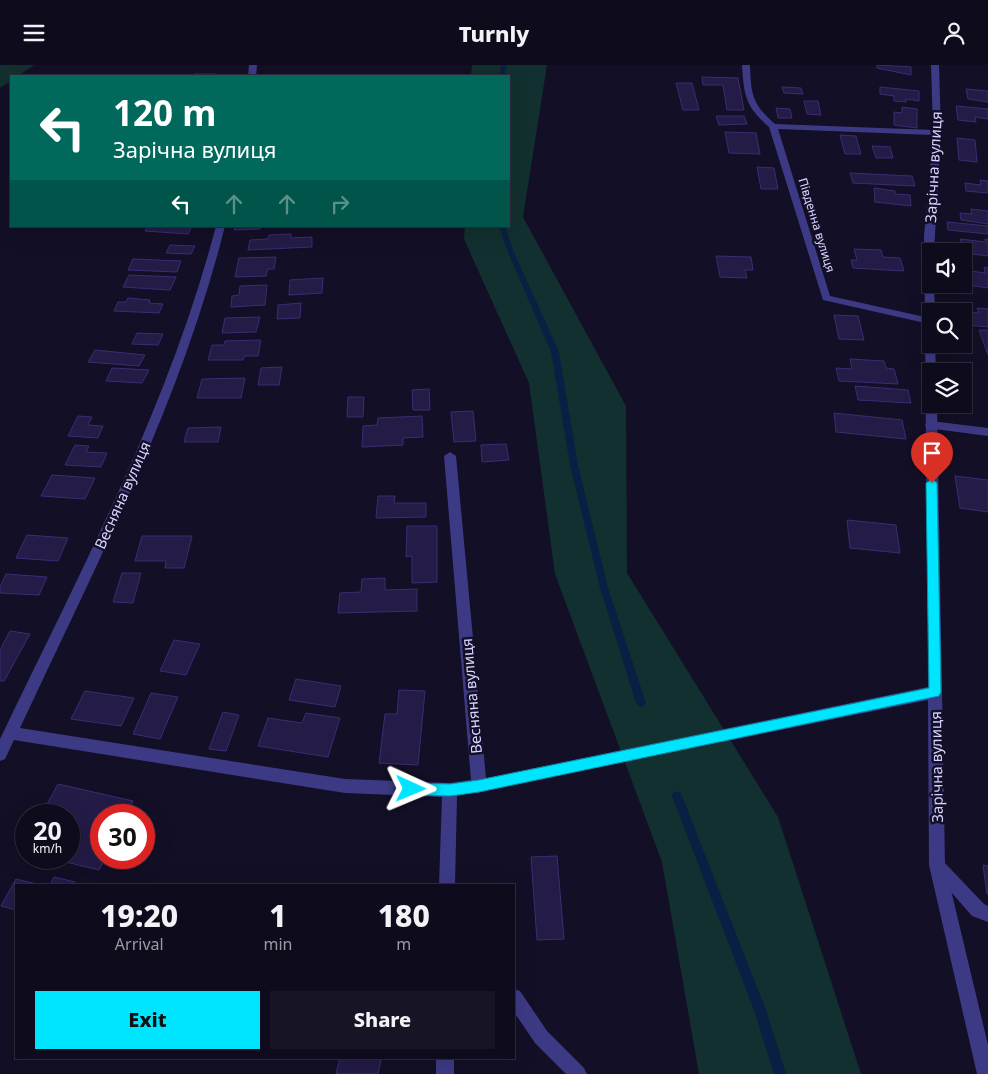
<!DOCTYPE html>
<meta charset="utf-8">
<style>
body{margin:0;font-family:"Noto Sans",sans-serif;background:#171425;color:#f1f3f6;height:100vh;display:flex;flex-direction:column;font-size:19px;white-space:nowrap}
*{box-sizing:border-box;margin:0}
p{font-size:16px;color:#9b9ba3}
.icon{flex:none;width:28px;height:28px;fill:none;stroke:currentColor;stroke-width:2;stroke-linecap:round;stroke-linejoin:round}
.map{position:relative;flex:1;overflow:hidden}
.details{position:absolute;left:15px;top:819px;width:500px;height:175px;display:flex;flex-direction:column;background:#0e0b1c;border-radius:0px;box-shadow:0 5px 20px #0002,0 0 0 1px #2e2b3b}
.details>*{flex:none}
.guide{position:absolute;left:10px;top:10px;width:500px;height:152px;border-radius:0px;box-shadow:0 5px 20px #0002,0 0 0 1px #2e2b3b;background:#00695c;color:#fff;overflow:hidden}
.fabs{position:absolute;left:922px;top:178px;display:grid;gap:10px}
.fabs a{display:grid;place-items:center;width:50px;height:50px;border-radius:0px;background:#0e0b1c;box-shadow:0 5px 20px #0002,0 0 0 1px #2e2b3b;font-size:25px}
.speed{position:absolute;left:15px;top:739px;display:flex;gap:10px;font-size:25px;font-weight:700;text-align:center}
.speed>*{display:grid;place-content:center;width:65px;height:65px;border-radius:50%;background:#0e0b1c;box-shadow:0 5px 20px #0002,0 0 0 1px #2e2b3b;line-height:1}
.speed small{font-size:12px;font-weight:400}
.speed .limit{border:8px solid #d22;background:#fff;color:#111}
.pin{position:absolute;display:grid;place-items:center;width:42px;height:42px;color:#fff;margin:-51px -21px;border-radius:50% 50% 50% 0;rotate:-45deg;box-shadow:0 0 5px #0007}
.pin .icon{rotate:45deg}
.me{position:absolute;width:55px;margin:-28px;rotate:91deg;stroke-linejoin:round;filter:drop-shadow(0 0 4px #0008)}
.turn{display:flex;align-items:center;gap:18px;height:105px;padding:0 20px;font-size:22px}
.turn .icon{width:65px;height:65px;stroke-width:2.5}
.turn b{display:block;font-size:35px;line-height:42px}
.lanes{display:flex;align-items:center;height:48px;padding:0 20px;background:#0003;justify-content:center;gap:25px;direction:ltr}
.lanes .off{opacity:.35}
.eta{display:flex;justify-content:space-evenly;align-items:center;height:85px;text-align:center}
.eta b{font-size:30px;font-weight:800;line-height:35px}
.cta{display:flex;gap:10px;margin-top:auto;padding:10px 20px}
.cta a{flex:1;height:58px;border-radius:0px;background:#00e5ff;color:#111;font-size:20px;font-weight:800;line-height:58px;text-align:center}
.cta a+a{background:#171425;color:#f1f3f6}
header{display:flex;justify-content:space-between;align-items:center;height:65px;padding:0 20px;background:#0e0b1c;font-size:22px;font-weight:800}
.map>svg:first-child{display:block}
.green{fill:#12302f}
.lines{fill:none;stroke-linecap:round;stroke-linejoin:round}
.stream{fill:#0a1f44;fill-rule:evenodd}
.building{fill:#241b47;stroke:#3b2d73}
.service{fill:#3d3a85;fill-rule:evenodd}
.minor{fill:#3d3a85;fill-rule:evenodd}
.route{fill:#00e5ff;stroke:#0095a6}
.labels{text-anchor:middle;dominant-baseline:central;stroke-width:5;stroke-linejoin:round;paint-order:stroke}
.far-street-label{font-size:12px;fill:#d9d4ff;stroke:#130f26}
.street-label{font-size:15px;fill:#d9d4ff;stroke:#130f26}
</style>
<header><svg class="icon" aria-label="menu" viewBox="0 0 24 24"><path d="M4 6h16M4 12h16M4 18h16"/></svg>Turnly<svg class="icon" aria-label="person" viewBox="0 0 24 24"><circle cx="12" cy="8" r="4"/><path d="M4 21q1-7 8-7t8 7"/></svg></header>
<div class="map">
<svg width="988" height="1009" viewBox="0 0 988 1009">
<rect width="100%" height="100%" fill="#130f26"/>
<path class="green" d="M0,0H34L18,11H11V16L0,23Z
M472,0H547L523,152L626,341L627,508L778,752L861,1009H699L662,797L555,509L529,318L464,174L465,161H509V11H471Z"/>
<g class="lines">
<path class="stream" d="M501,0H507L504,11H499Z
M499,161H505L513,185L559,287L578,400L608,523L646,638L644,641L641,642L638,641L636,638L600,523L570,400L551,287L507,185Z
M677,726L681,728L682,731L766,945L786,1009H774L754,945L672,731L673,728Z"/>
</g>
<path class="building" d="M877,0L911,2V10L877,3Z
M194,9H216L214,11H193Z
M702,12L738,13L744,45H727L723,20H703Z
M676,18H692L699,45H683Z
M782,22L801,23L803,29L784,28Z
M880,22L919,26V36L906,34V37L894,36V31L880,29Z
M966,24L988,26V37L968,34Z
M804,36H818L821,50L807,49Z
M956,41L988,44V54L975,52L976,57L958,55Z
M902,42L917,44V63L894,60V47L902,48Z
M776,43L790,44L792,53H778Z
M716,51H744L747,59L719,60Z
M725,67L756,68L760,89L729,88Z
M840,70L856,71L861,89H845Z
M957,73L975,75L977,97L959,95Z
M872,81L890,82L893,93H876Z
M757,102L774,103L778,124H761Z
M850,108L912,111L915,121L853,118Z
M980,115L988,116V128L966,126L965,118L981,120Z
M874,123L895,126V129L910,130L911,141L875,137Z
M971,144L988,146V159L961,155L960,148L972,149Z
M947,157L988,161V169L948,165Z
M148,161H192L188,169L145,166Z
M235,161H261L260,164L234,165Z
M291,169V173L312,172V182L248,185L250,175L268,174L269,170Z
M960,174L986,177L985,174H988V191L964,188Z
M170,180L195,181L191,189L166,188Z
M854,184L881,185L883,192L900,193L904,206L853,203L851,195H857Z
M716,191L751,192L753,205H745L747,213L720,212Z
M276,192L274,204H268L266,211L235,212L239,193Z
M133,194L181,196L177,207L128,205Z
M984,202L988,203V223L962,219H964V205L985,208Z
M129,210L176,212L170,225L123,222Z
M323,213L322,228L289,230L290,215Z
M267,220L265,240L231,242L232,231L239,230L240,221Z
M128,233L150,235L149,238L163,239L159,248L114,246L118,237H126Z
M301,238L300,253L277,254L278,240Z
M977,243L988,244V262L967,260L964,247L979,248Z
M834,250L858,251L864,275L839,274Z
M260,252L256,267L222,268L225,253Z
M979,265H988V290Z
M137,268L163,269L158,280L132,279Z
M261,275L258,291H244L243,295H208L212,280H224L225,276Z
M95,285L145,290L139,301L88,297Z
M850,294L884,296L886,303L894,304L898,319L839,316L836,303L852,304Z
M282,302L279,320H258L261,303Z
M112,303L149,305L142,318L106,316Z
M245,313L241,333H197L202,314Z
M855,321L908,325L911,338L858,335Z
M429,324L430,345H413L412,325Z
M348,332H364L363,352H347Z
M473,346L476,376L454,377L451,347Z
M834,348L902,355L906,374L836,367Z
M78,351L92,352L88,360L103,361L98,373L68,371Z
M422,351L423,372L403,373V380L362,382L363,361L377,360L378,353Z
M221,362L218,377H184L188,363Z
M506,379L509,395L482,397L481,380Z
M75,380L89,381L86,387L107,388L101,402L65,400Z
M52,410L95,413L85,434L41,431Z
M955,411L988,415V447L960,443Z
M378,431H395L394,438H426V452L376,453Z
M847,455L896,460L900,488L850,483Z
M407,461H437V517L412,518V491L406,492Z
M27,470L68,473L58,496L16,493Z
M142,471H192L184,503H165L166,496H135Z
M122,508H141L133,538L113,537Z
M6,509L47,512L39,530L0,528V522Z
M385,513V525L417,524V546L338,548L340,528L361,527L362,514Z
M10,566L30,569L4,616H0V585Z
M174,575L200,579L186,610L160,606Z
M296,614L341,621L335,642L289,635Z
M399,625L425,626L418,700L379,698L385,649H397Z
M85,626L134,633L121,661L71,654Z
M151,628L178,632L160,674L133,669Z
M223,647L239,650L226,686L209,684Z
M306,648L340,653L328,692L258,681L268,653L302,658Z
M58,719L133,736L127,750H101V792H106L99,805L66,797L73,782L69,780V750H41Z
M557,791L564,874L537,875L531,792Z
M983,800L988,801V829H987Z
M54,812L75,817L74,820H50Z
M16,814L41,820H16V845L1,841Z
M340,992H369L381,995L378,1009H336Z"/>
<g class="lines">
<path class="service" d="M931,356L988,363V371L927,363L925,360L927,357Z
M937,792L942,795L984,839L988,841V857L972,851L932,805L929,800L932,795Z
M514,924L520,926L547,966L584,1003L587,1009H566L535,978L514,947Z"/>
<path class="minor" d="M249,0H257L256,11H248Z
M742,0H750C751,29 752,39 775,59L933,65L931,0H939L941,68L934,186H931V219H934L935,246H931V279H935L936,306H931V339H937L945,800L988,980V1009H977L929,800L928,635L457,731L455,820H439L442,732L345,728L14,675L5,694L0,696V674C80,507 169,341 216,161H225C181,337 96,500 20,663L345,714L450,718L471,715L444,391L450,387L456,391L486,713L928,622L925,258L823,235L769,62C745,41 744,30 742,0ZM778,64L933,70L924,171L925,252L830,231Z
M436,992H454V1009H436Z"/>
</g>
<path class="route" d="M932,414L937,418L941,627L939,631L479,727L450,731L411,730L406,729L404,724L406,720L411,718L450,719L479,715L929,623L926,418Z"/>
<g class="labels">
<g class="far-street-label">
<text transform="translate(817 160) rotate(73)">Південна вулиця</text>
</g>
<g class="street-label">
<text transform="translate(933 102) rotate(-87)">Зарічна вулиця</text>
<text transform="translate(122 430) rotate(-66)">Весняна вулиця</text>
<text transform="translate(471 631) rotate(-95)">Весняна вулиця</text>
<text transform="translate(936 702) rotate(-91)">Зарічна вулиця</text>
</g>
</g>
</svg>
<div class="fabs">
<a><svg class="icon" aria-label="sound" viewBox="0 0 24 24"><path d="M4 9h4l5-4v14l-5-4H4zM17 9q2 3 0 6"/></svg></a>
<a><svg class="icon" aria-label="search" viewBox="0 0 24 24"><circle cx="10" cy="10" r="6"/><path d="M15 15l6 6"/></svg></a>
<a><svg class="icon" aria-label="layers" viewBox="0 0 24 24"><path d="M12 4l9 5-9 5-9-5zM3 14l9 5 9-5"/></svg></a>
</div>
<div class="speed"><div>20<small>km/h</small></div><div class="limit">30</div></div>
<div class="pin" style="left:932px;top:418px;background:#d93025"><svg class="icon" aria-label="arrive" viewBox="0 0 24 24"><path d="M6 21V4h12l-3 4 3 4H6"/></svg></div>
<svg class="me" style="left:411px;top:724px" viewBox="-20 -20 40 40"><path d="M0-17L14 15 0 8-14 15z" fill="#00e5ff" stroke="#fff" stroke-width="4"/></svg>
<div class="guide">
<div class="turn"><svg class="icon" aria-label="left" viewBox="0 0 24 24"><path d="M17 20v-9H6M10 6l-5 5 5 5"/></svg><div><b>120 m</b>Зарічна вулиця</div></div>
<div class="lanes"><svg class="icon" aria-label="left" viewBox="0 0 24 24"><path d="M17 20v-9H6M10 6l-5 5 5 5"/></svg><svg class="icon off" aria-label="ahead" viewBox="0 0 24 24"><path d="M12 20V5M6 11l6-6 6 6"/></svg><svg class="icon off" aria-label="ahead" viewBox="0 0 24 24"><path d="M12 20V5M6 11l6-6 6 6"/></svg><svg class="icon off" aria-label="right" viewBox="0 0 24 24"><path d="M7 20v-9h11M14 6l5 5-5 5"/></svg></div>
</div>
<section class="details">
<div class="eta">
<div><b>19:20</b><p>Arrival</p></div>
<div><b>1</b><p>min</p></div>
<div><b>180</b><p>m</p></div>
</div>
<div class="cta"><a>Exit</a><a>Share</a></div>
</section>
</div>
